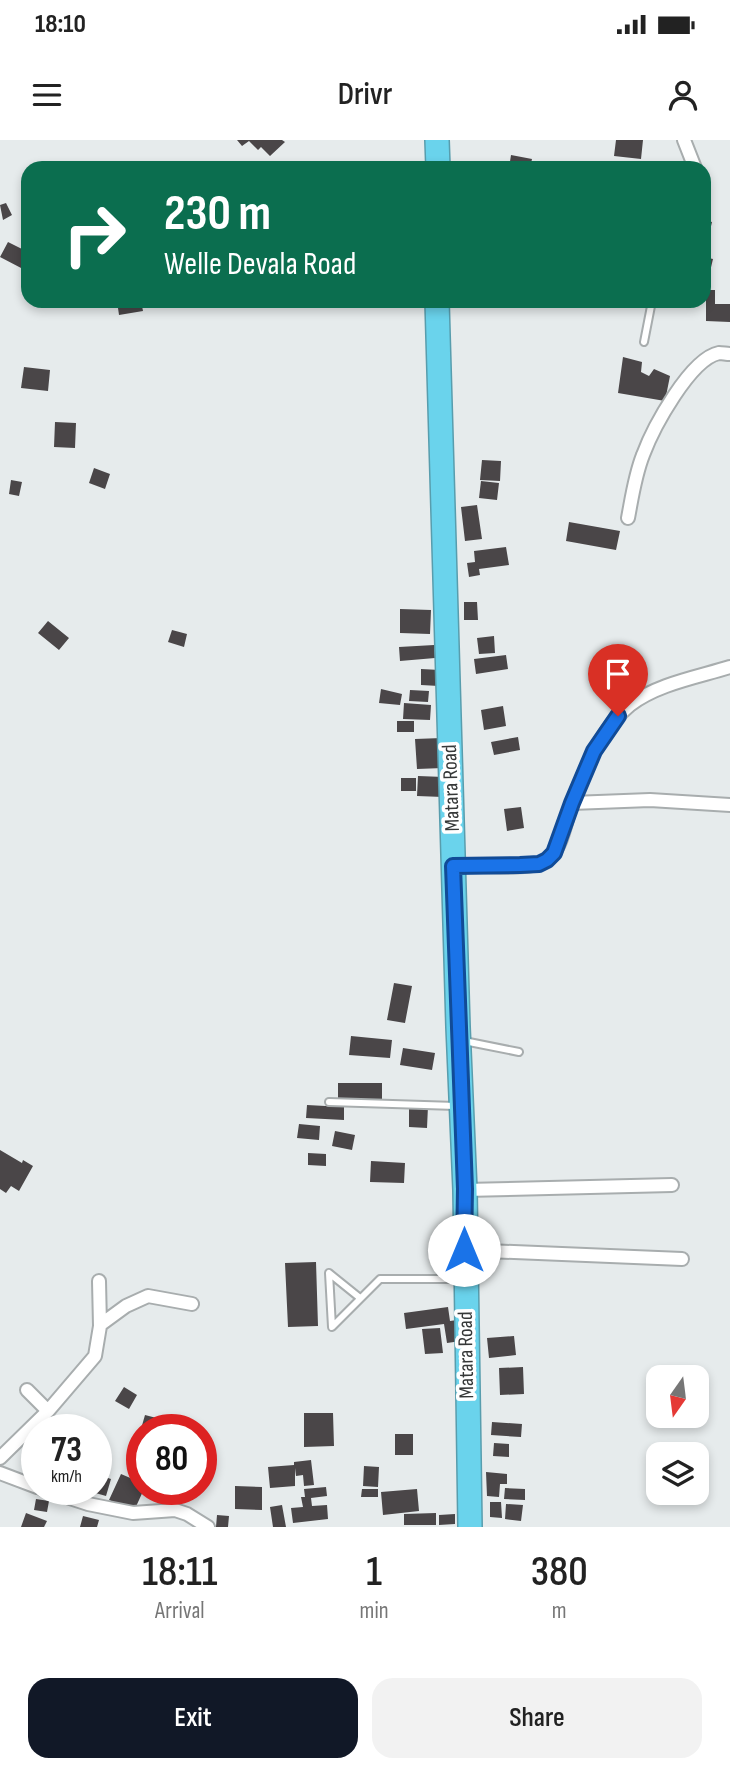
<!DOCTYPE html>
<style>
body{margin:0;font-family:"Sofia Sans Condensed",sans-serif;background:#f2f2f2;color:#222;height:100vh;display:flex;flex-direction:column;font-size:26px;white-space:nowrap}
*{box-sizing:border-box;margin:0}
p{font-size:23px;color:#767676}
.icon{flex:none;width:38px;height:38px;fill:none;stroke:currentColor;stroke-width:2;stroke-linecap:round;stroke-linejoin:round}
.map{position:relative;height:1387px;overflow:hidden}
.drawer{display:flex;flex-direction:column;background:#fff;flex:1}
.drawer>*{flex:none}
.top-card{position:absolute;left:21px;top:21px;width:690px;height:147px;border-radius:21px;box-shadow:0 4px 10px #0003;background:#0b6e4f;color:#fff;overflow:hidden}
.needle{width:46px;rotate:194deg}
.fabs{position:absolute;left:646px;top:1225px;display:grid;gap:14px}
.fabs a{display:grid;place-items:center;width:63px;height:63px;border-radius:14px;background:#fff;box-shadow:0 4px 10px #0003;font-size:35px}
.speed{position:absolute;left:21px;top:1274px;display:flex;gap:14px;font-size:35px;font-weight:700;text-align:center}
.speed>*{display:grid;place-content:center;width:91px;height:91px;border-radius:50%;background:#fff;box-shadow:0 4px 10px #0003;line-height:1}
.speed small{font-size:18px;font-weight:400}
.speed .limit{border:10px solid #d22;background:#fff;color:#111}
.pin{position:absolute;display:grid;place-items:center;width:60px;height:60px;color:#fff;margin:-72px -30px;border-radius:50% 50% 50% 0;rotate:-45deg;box-shadow:0 0 7px #0007}
.pin .icon{rotate:45deg}
.me{position:absolute;width:77px;margin:-38px;rotate:0deg;stroke-linejoin:round;filter:drop-shadow(0 0 5px #0008)}
.turn{display:flex;align-items:center;gap:24px;height:147px;padding:0 28px;font-size:32px}
.turn .icon{width:91px;height:91px;stroke-width:2.5}
.turn b{display:block;font-size:49px;line-height:60px}
.eta{display:flex;justify-content:space-evenly;align-items:center;height:119px;text-align:center}
.eta b{font-size:42px;font-weight:600;line-height:49px}
.action{display:flex;gap:14px;margin-top:auto;padding:14px 28px}
.action a{flex:1;height:80px;border-radius:21px;background:#111827;color:#fff;font-size:28px;font-weight:600;line-height:80px;text-align:center}
.action a+a{background:#f2f2f2;color:#222}
.status{display:flex;justify-content:space-between;align-items:center;height:49px;padding:0 35px;background:#fff;direction:ltr}
.status svg{height:19px;fill:currentColor}
header{display:flex;justify-content:space-between;align-items:center;height:91px;padding:0 28px;background:#fff;font-size:32px;font-weight:600}
.map>svg:first-child{display:block}
.building{fill:#4a4648}
.lines{fill:none;stroke-linecap:round;stroke-linejoin:round}
.lane-casing{stroke:#a8adae;stroke-width:10}
.street-casing{stroke:#a8adae;stroke-width:16}
.highway-casing{stroke:#589dad;stroke-width:26}
.lane{stroke:#fff;stroke-width:6}
.street{stroke:#fff;stroke-width:12}
.highway{stroke:#6ad3ec;stroke-width:23}
.route-casing{stroke:#114b97;stroke-width:18}
.route{stroke:#1a73e8;stroke-width:12}
.labels{text-anchor:middle;dominant-baseline:central;stroke-width:7;stroke-linejoin:round;paint-order:stroke}
.street-label{font-size:21px;fill:#363838;stroke:#fff}
</style>
<div class="status"><b>18:10</b><svg viewBox="0 0 49 12"><path d="M0 12V9h3v3zM5 12V6h3v6zM10 12V3h3v9zM15 12V0h3v12zM26 1h20v11H26zM47 4h2v5h-2z"/></svg></div>
<header><svg class="icon" aria-label="menu" viewBox="0 0 24 24"><path d="M4 6h16M4 12h16M4 18h16"/></svg>Drivr<svg class="icon" aria-label="person" viewBox="0 0 24 24"><circle cx="12" cy="8" r="4"/><path d="M4 21q1-7 8-7t8 7"/></svg></header>
<div class="map">
<svg width="730" height="1387" viewBox="0 0 730 1387">
<rect width="100%" height="100%" fill="#e6ebec"/>
<path class="building" d="M237,0H282L285,2L270,16L261,7L258,10L249,1L242,6Z
M616,0H643L641,19L614,16Z
M511,15L532,19L530,28H509Z
M6,63L12,75L3,80L0,65Z
M704,80L712,82L707,103L704,102Z
M8,102L28,112V119L23,129L0,117Z
M704,117L713,119L708,140L704,139Z
M706,150H715V164H730V182L706,181Z
M117,161H141L143,171L119,175Z
M623,217L642,222L641,232L649,236L654,229L670,236L665,261L618,253Z
M24,227L50,230L48,251L21,248Z
M55,282L76,283L75,308L54,307Z
M482,320L501,321L500,341L480,340Z
M94,328L110,334L105,349L89,343Z
M11,340L22,342L19,356L9,354Z
M481,341L499,343L497,360L479,358Z
M477,365L482,399L465,401L461,367Z
M569,382L620,391L616,410L566,401Z
M506,407L509,425L479,429L480,435L469,437L467,423L475,422L474,411Z
M464,462H477L478,480H464Z
M400,469L431,470L430,494L400,493Z
M48,481L69,498L59,510L38,493Z
M172,490L187,494L184,507L168,502Z
M494,496L495,513L479,514L477,498Z
M434,505L435,518L400,521L399,507Z
M506,515L508,529L476,534L474,519Z
M421,529L440,530L439,546L421,545Z
M381,549L402,554L400,565L379,563Z
M410,550L429,551L428,562L409,561Z
M404,563L431,565L430,580L403,579Z
M503,566L506,586L484,590L481,570Z
M397,581H414V592H397Z
M518,597L520,610L494,615L491,602Z
M442,598L443,628L417,629L415,599Z
M418,636L444,637L443,657L417,656Z
M401,638H416V651H401Z
M521,667L524,688L507,691L504,669Z
M394,843L412,846L405,883L387,880Z
M351,896L392,900L390,918L349,915Z
M403,908L435,913L432,930L400,925Z
M338,943H382V960L338,959Z
M307,965L344,967V980L306,978Z
M409,966H428L427,988L409,987Z
M299,984L320,986L319,1000L297,998Z
M335,991L355,995L352,1010L332,1006Z
M0,1010L22,1023L23,1020L33,1026L19,1051L11,1046L6,1053L0,1049Z
M308,1013L326,1014V1026L308,1025Z
M371,1021L405,1023L404,1043L370,1042Z
M316,1122L318,1186L288,1187L285,1123Z
M448,1167L450,1181L457,1180L461,1201L447,1203L444,1184L406,1189L404,1173Z
M440,1188L443,1213L425,1214L422,1189Z
M514,1196L516,1215L489,1218L487,1198Z
M523,1227L524,1254L500,1255L499,1228Z
M124,1247L137,1255L129,1269L115,1261Z
M304,1273H333L334,1306L304,1307Z
M145,1275L168,1281L166,1290L141,1289Z
M492,1282L522,1284L521,1297L491,1295Z
M395,1294H413V1315H395Z
M494,1303L509,1304V1317L493,1316Z
M311,1320L314,1345L304,1346L303,1335L296,1336L295,1328V1346L270,1348L268,1327L294,1325V1322Z
M364,1326L379,1327L378,1347L363,1346Z
M486,1332L507,1334V1344H500L499,1357L487,1356Z
M96,1334L111,1339L106,1356L85,1350L96,1349Z
M121,1334L142,1343V1349H144L134,1371L109,1360Z
M235,1346L262,1347V1370L235,1369Z
M326,1347L327,1356L311,1358L312,1366L327,1365L328,1379L293,1383L291,1368L303,1367L301,1357H305L304,1349Z
M505,1348L525,1349V1360L504,1359Z
M166,1349H178L177,1362L165,1361Z
M181,1349H194L193,1360H181Z
M362,1349H378V1357H361Z
M417,1349L419,1371L383,1375L381,1352Z
M36,1359L49,1361L47,1372L34,1370Z
M490,1362H501L502,1378L490,1377Z
M506,1364L523,1365L521,1381L505,1379Z
M282,1365L286,1387H273L270,1367Z
M26,1373L47,1381L44,1387H21Z
M436,1373V1385H404V1374Z
M455,1374V1384L439,1385V1375Z
M217,1375L229,1376L228,1387H216Z
M83,1376L99,1380L97,1387H80Z"/>
<g class="lines">
<g class="lane-casing">
<path id="lane" d="M644,202L652,161
M464,901L519,912
M329,962L456,966
M360,1158L329,1133L332,1187L380,1139H463"/>
</g>
<g class="street-casing">
<path id="street" d="M684,0L695,28
M628,378C632,357 635,335 643,315C653,288 690,219 719,213C723,213 726,214 730,214
M572,663L650,660L730,665
M453,725C473,725 529,730 544,722C563,712 565,679 573,660C586,628 602,587 630,565C657,544 698,537 730,527
M465,1050L672,1045
M464,1110L682,1119
M100,1185L126,1166L148,1156L192,1164
M27,1250L48,1271
M0,1318L48,1271L95,1216L100,1186L99,1141
M0,1333L37,1347
M42,1349L88,1364L133,1373L175,1370L187,1374L208,1387"/>
</g>
<g class="highway-casing">
<path id="highway" d="M437,0L438,28
M437,161L458,887L465,1050L470,1387"/>
</g>
<use href="#lane" class="lane"/>
<use href="#street" class="street"/>
<use href="#highway" class="highway"/>
</g>
<g class="lines">
<g class="route-casing">
<path id="route" d="M464,1110L465,1049L453,726L520,725L539,724L547,720L554,713L572,663L594,611L618,576"/>
</g>
<use href="#route" class="route"/>
</g>
<g class="labels">
<g class="street-label">
<text transform="translate(451 648) rotate(-92)">Matara Road</text>
<text transform="translate(466 1215) rotate(-91)">Matara Road</text>
</g>
</g>
</svg>
<div class="fabs">
<a><svg class="needle" viewBox="-14 -14 28 28"><path d="M0-13l5 13h-10z" fill="#e53935"/><path d="M0 13l5-13h-10z" fill="#767676"/></svg></a>
<a><svg class="icon" aria-label="layers" viewBox="0 0 24 24"><path d="M12 4l9 5-9 5-9-5zM3 14l9 5 9-5"/></svg></a>
</div>
<div class="speed"><div>73<small>km/h</small></div><div class="limit">80</div></div>
<div class="pin" style="left:618px;top:576px;background:#d93025"><svg class="icon" aria-label="arrive" viewBox="0 0 24 24"><path d="M6 21V4h12l-3 4 3 4H6"/></svg></div>
<svg class="me" style="left:464px;top:1110px" viewBox="-20 -20 40 40"><circle r="19" fill="#fff"/><path d="M0-13L10 11 0 6-10 11z" fill="#1a73e8"/></svg>
<div class="top-card">
<div class="turn"><svg class="icon" aria-label="right" viewBox="0 0 24 24"><path d="M7 20v-9h11M14 6l5 5-5 5"/></svg><div><b>230 m</b>Welle Devala Road</div></div>
</div>
</div>
<section class="drawer">
<div class="eta">
<div><b>18:11</b><p>Arrival</p></div>
<div><b>1</b><p>min</p></div>
<div><b>380</b><p>m</p></div>
</div>
<div class="action"><a>Exit</a><a>Share</a></div>
</section>
